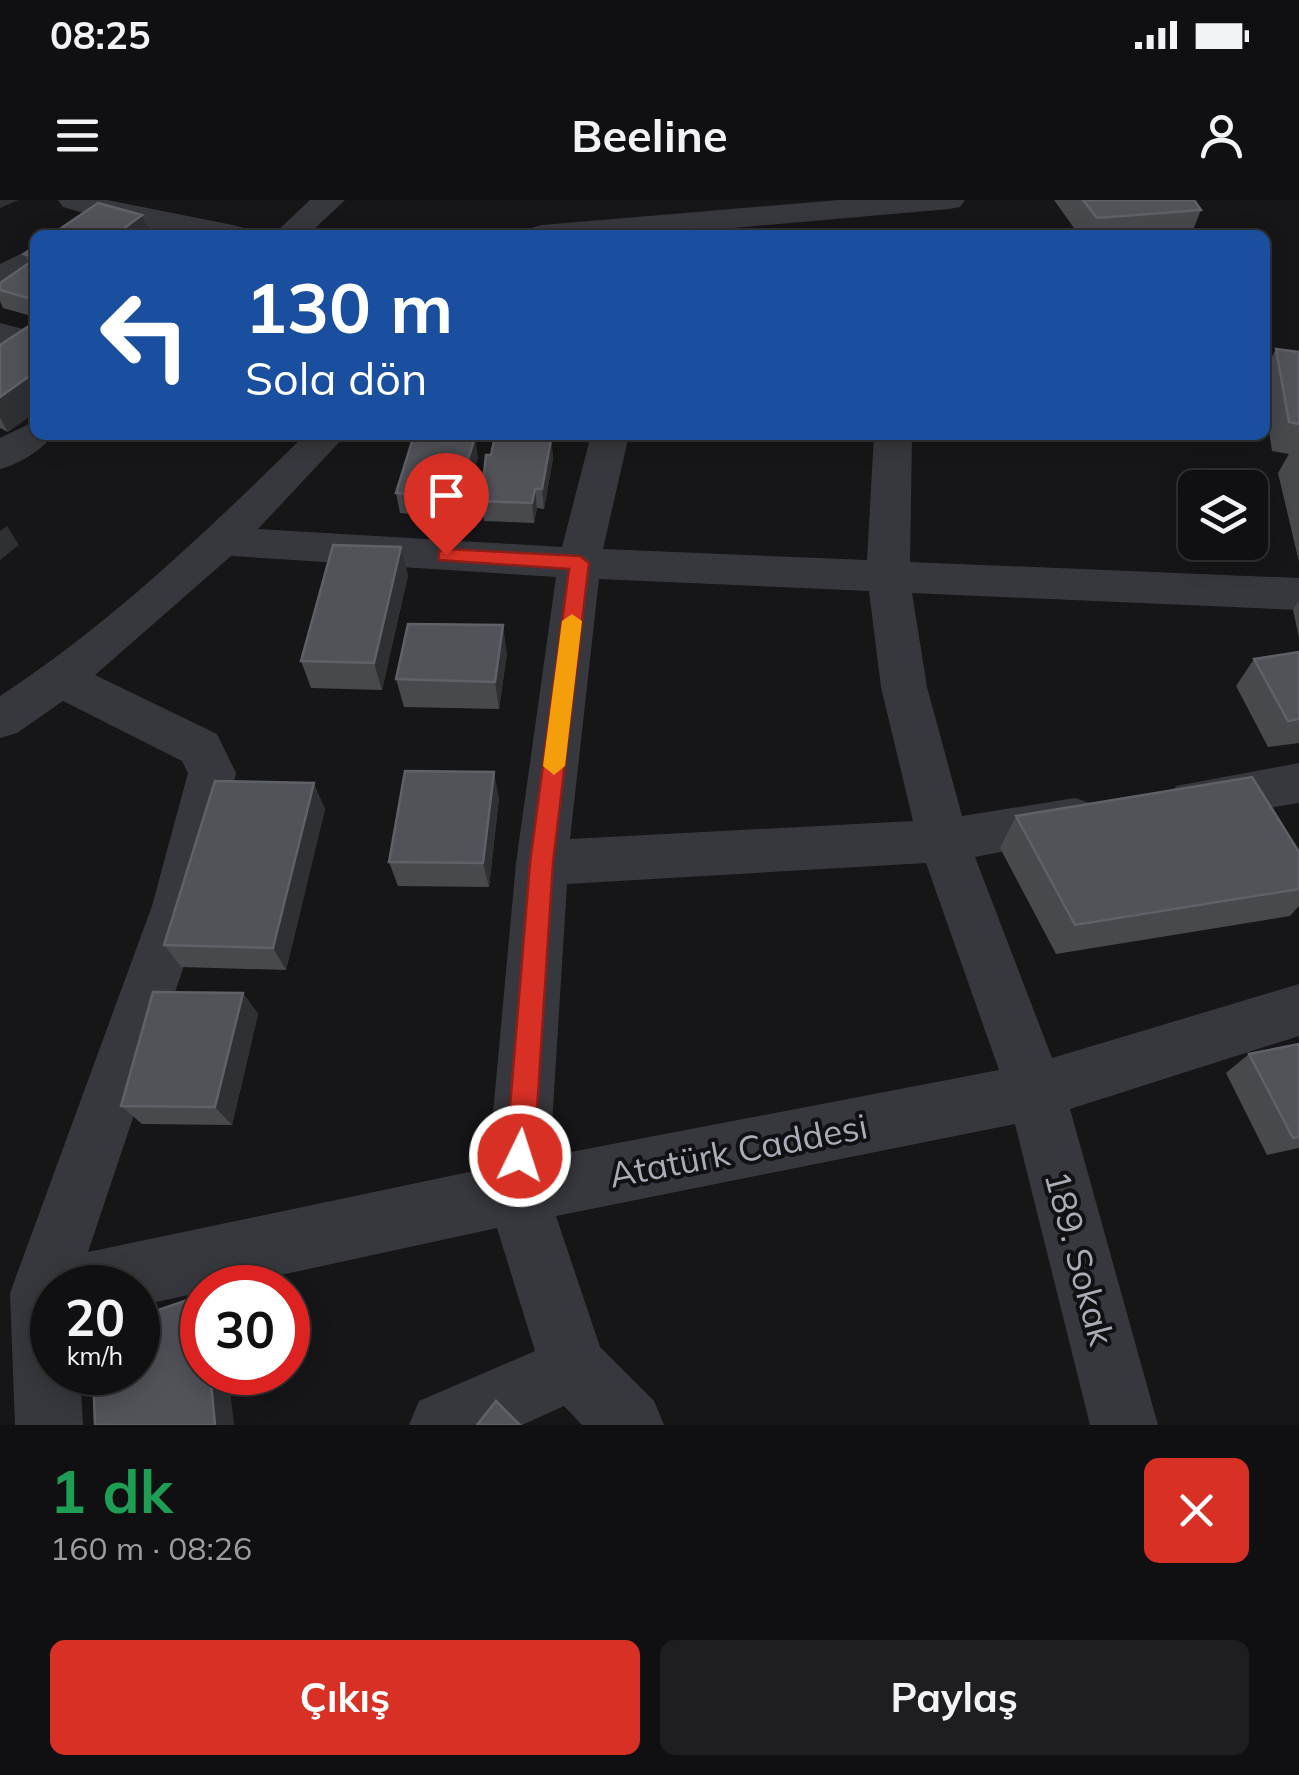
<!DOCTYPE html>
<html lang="tr">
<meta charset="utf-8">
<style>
body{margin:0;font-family:Mulish,sans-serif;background:#1e1e20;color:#f1f3f6;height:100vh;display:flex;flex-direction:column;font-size:38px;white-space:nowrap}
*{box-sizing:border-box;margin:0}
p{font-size:32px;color:#9c9d9f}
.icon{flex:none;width:55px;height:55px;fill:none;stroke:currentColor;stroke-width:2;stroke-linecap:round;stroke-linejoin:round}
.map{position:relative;height:1225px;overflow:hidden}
.panel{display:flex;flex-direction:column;background:#101012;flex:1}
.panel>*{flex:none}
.hud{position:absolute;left:30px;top:30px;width:1240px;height:210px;border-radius:15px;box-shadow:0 5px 25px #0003,0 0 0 2px #303032;background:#1a4fa0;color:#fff;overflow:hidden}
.controls{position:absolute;left:1178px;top:270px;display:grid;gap:20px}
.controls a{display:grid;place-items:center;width:90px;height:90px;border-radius:15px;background:#101012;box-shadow:0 5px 25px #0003,0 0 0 2px #303032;font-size:50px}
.speed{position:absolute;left:30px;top:1065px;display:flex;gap:20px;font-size:50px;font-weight:700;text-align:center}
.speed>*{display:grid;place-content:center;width:130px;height:130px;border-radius:50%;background:#101012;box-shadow:0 5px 25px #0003,0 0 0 2px #303032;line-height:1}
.speed small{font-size:25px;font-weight:400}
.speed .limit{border:15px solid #d22;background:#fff;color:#111}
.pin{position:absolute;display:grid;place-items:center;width:85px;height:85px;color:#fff;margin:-102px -42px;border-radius:50% 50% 50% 0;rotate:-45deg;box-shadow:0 0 10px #0007}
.pin .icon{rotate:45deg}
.me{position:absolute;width:110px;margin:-55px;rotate:4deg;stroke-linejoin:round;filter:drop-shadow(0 0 8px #0008)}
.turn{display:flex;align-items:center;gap:35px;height:210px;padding:0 50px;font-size:45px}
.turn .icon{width:130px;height:130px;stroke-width:2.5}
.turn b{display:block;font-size:70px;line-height:85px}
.round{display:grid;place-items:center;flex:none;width:105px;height:105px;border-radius:15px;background:#1e1e20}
.headline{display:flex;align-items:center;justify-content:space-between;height:170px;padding:0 50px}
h1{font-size:60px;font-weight:700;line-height:75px;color:#1e9e55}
.action{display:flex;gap:20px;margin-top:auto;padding:20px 50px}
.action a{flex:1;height:115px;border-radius:15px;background:#d93025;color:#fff;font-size:40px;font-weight:700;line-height:115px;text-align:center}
.action a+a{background:#1e1e20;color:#f1f3f6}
.status{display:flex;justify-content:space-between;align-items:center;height:70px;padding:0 50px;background:#101012;direction:ltr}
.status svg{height:28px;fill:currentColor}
header{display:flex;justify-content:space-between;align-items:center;height:130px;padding:0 50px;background:#101012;font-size:45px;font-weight:700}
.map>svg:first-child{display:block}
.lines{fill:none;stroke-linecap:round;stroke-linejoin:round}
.minor{fill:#37383d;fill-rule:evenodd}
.wall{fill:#47494d}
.shaded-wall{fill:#2f3033}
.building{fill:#525359;stroke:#5f6168;stroke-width:2.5}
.route{fill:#d93025;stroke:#8d1f18;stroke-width:2.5}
.slow{fill:#f59e0b}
.labels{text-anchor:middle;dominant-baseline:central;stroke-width:8;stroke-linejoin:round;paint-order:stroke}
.near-street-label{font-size:35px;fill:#a8adb8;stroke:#111113}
</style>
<div class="status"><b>08:25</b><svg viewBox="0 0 49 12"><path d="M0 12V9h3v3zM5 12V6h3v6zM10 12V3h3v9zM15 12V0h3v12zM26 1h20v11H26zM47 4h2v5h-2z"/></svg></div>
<header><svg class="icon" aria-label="menu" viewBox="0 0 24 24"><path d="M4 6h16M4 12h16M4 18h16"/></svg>Beeline<svg class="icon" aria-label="person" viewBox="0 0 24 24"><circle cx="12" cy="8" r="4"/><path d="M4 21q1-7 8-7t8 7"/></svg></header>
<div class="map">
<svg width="1299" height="1225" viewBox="0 0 1299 1225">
<rect width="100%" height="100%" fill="#161618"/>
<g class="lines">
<path class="minor" d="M58,0H107L233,25L244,28L249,35C176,35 133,28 63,7Z
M310,0H345L308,35H273Z
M839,0H965L960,7L949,9L654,35H526L531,28L542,25Z
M35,47V71L0,89V64Z
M0,123L35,132V154L0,145Z
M35,221V235H53C41,251 19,264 0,269V238Z
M305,235H346L258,329L562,347L591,235H629L603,349L867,360L874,235H912L910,362L1299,378V410L912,393L927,487L962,616L1075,598L1093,604L1100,619L1093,634L975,657L1052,858L1299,784V836L1070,909L1158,1225H1090L1015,924L556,1016L600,1147L654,1201L664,1225H582L564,1206L522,1225H409L419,1201L535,1151L497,1028L221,1088H202V1092L138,1106V1088H52V1172H80L83,1225H15L10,1093L152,706L188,573L182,561L63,501L17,533L0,538V496C112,423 210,328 305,235ZM231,356L556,377L516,663L488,968L88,1052L204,706L236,573L217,534L95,475ZM599,379L869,391L881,487L913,621L570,639ZM926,663L999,870L550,956L567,684Z
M1299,563V603L1194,620L1176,614L1169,600L1176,586Z"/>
</g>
<path class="wall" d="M1054,0H1194L1201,10L1191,35H1079Z
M35,46V117L3,108L0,101V83L29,63L24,54Z
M0,145L8,232L0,228Z
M1276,149L1299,152V362L1278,273L1289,254L1272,251L1265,205V170Z
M501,235H567L566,239Z
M551,239L553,258L544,309L537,308L534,323L484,321L481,301L491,255Z
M478,257L460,318L400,313L396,293Z
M408,375L382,490L311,488L301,461Z
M1299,400V438L1293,410Z
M1299,452V543L1268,547L1236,486L1254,459Z
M507,453L499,509L404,507L396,479Z
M499,598L489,687L398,686L389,662Z
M325,609L286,770L181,767L164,745Z
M1016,616L1299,652V706L1290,716L1056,754L1000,648Z
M243,793L258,814L232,925L142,924L121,906Z
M1299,844V948L1267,955L1226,873L1249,854Z"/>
<path class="shaded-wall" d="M0,0H19L0,8Z
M142,15L149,35H115Z
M35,172V213L8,232L0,218V197Z
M475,237L478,257L460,318L456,298Z
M551,239L553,258L544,309L542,289Z
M535,289L537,308L534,323L532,303Z
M7,326L19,345L0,360V331Z
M401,347L408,375L382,490L374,463Z
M503,425L507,453L499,509L495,482Z
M494,572L499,598L489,687L483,663Z
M314,583L325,609L286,770L273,748Z
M243,793L258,814L232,925L215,907Z
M210,1172H228L234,1225H215Z"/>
<path class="building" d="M1083,0H1194L1201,10L1097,18Z
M98,3L142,15L115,35H51Z
M695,29L748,34L693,35Z
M35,46V57L24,54Z
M29,63L35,65V100L0,90V83Z
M35,122V172L0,197V145Z
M1276,149L1299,152V224L1289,222Z
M414,235L475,237L456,298L396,293Z
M495,236L551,239L542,289H535L532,303L481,301L486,255H491Z
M333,345L401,347L374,463L301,461Z
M408,424L503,425L495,482L396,479Z
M1299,452V519L1288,521L1254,459Z
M405,571L494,572L483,663L389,662Z
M1252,577L1299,652V689L1075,725L1016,616Z
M215,581L314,583L273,748L164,745Z
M153,792L243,793L215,907L121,906Z
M1299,844V937L1293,938L1249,854Z
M202,1095V1172H210L215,1225H95L93,1172H138V1117Z
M496,1201L520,1225H477Z"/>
<path class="route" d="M446,349L580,356L589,363L553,663L534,956L530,966L520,970L511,966L506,956L530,663L569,369L439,360V351Z"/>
<path class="slow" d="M572,414L582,421L565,566L554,575L543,566L562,421Z"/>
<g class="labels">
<g class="near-street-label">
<text transform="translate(738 950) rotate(-11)">Atatürk Caddesi</text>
<text transform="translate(1080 1058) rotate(75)">189. Sokak</text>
</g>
</g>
</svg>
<div class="controls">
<a><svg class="icon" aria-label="layers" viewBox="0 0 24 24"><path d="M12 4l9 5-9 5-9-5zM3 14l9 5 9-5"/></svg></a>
</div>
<div class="speed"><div>20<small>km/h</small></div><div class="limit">30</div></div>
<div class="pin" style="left:446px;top:355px;background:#d93025"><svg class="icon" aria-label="arrive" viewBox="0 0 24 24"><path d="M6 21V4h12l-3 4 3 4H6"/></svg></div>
<svg class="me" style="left:520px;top:956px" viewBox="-20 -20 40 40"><circle r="17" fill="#d93025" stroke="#fff" stroke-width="3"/><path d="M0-11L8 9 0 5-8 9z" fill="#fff"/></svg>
<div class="hud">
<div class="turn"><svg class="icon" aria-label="left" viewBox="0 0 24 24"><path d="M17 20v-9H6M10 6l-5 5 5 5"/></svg><div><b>130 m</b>Sola dön</div></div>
</div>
</div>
<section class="panel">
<div class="headline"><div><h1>1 dk</h1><p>160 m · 08:26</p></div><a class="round" style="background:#d93025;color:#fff"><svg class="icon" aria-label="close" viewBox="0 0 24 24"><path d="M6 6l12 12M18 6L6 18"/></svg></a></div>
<div class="action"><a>Çıkış</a><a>Paylaş</a></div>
</section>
